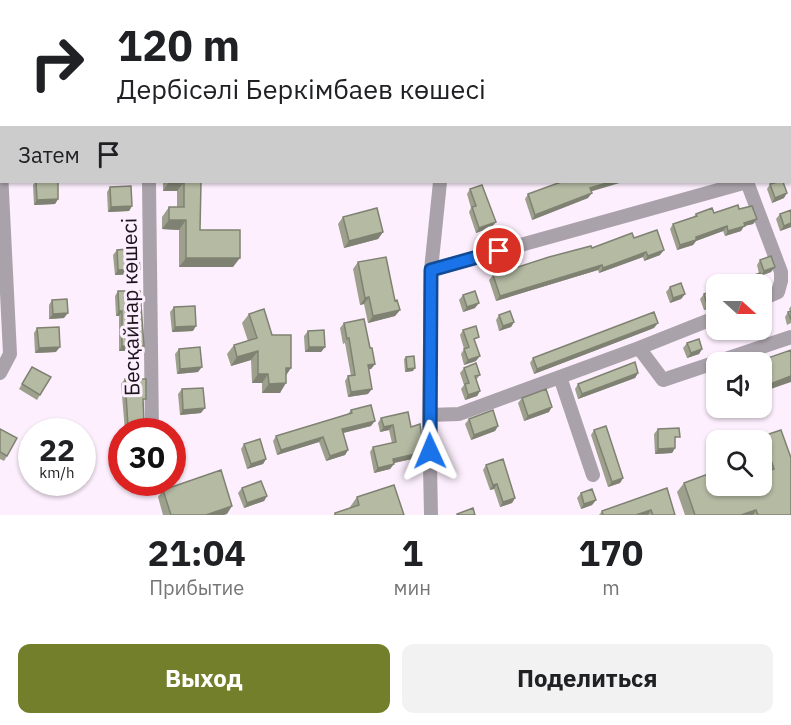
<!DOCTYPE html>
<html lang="ru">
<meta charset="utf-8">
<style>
body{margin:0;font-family:"IBM Plex Sans",sans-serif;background:#f2f2f2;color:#202124;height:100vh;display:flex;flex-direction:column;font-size:22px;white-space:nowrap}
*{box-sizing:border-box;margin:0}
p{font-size:20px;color:#757577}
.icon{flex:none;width:33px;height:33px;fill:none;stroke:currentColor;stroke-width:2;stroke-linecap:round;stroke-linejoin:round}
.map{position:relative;height:515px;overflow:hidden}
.sheet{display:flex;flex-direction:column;background:#fff;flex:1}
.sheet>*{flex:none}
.guide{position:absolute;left:0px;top:0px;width:792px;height:183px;box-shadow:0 2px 4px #0004;background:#fff;color:#202124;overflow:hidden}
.needle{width:39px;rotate:111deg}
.tools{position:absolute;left:706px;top:274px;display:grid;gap:12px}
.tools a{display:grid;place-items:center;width:66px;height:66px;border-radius:12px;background:#fff;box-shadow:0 2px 4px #0004;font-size:30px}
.speed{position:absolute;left:18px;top:418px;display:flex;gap:12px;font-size:30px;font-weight:700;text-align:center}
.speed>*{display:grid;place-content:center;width:78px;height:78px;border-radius:50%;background:#fff;box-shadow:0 2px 4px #0004;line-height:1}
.speed small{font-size:15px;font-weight:400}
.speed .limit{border:9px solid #d22;background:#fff;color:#111}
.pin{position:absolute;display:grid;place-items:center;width:51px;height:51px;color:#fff;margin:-26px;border:3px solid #fff;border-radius:50%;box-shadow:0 2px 6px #0007}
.me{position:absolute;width:66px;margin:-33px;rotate:359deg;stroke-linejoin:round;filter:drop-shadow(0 0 4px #0008)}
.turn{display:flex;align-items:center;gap:21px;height:126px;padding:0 18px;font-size:27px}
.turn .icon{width:78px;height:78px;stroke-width:2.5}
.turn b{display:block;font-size:42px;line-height:51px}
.then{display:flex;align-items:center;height:57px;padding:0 18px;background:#0003;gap:12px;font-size:22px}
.eta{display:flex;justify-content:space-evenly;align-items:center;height:102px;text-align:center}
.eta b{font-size:36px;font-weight:700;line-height:42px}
.button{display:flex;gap:12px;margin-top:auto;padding:12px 18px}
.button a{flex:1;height:69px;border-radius:12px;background:#747f2b;color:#fff;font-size:24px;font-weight:700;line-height:69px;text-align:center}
.button a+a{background:#f2f2f2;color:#202124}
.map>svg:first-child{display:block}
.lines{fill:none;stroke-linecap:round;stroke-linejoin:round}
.minor{stroke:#aaa2aa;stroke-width:14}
.wall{fill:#9ca08c}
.shaded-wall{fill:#7f8272}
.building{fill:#b5baa3;stroke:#7f8272;stroke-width:1.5}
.route-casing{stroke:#114b97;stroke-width:15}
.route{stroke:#1a73e8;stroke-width:10}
.labels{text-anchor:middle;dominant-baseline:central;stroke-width:6;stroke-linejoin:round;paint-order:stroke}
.street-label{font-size:21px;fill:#1b141b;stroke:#fdeffd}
</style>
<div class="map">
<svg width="791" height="515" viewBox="0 0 791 515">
<rect width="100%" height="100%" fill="#fdeffd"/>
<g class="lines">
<path class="minor" d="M77,2V0
M441,2V0
M733,2L738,0
M0,14H2
M790,76H791
M0,151L10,354L0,373
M790,167L791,166
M149,182L152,432
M747,182L781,272V281L778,292L762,299
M431,270L747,182
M639,348L663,380L791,337
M560,377L593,475
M429,415L459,414L639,348L717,317
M431,515L429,415L431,270L440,182"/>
</g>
<path class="wall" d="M35,182H58V199L55,204L34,205L33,185Z
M163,182H201L200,230L233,267H179V230L162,229V217L169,207H177V191H163Z
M770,184L784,198L772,203L767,189Z
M110,187L132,206L129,211L108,212L107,192Z
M470,189L492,227L476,233L469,212L471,208L467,194Z
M591,191L588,198L532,220L525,199L528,194Z
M739,209L757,219L753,224L744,226L741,231L725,236L723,231L696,241L693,245L677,250L670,229L673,224L693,217L696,214L714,213Z
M791,210V227L780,231L776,219L780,214Z
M343,217L383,232L378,239L344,248L338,224Z
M634,238L660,255L644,261L643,257L599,273L598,270L496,301L489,280L493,275Z
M117,250L140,269L136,274L115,275L113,255Z
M760,260L771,272L761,276L763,284L762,286L757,265Z
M358,262L395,301L400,310L395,316L368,323L364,304L360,305L353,269Z
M670,287L685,294L681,299L670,303L666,292Z
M717,289V305L704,310L700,299L704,294Z
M118,291L140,351H119V316H116L115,296Z
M463,295L475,308L463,312L459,300Z
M52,300L64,318L49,319V305Z
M791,306V323L787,325L785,317L788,312L790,311L789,309Z
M174,307L193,331L172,332L170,312Z
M249,314L286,375L280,393H262V383H252L251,360L231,366L227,354L234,345L248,341L242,323Z
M499,315L514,322L511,327L499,331L496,320Z
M344,323L370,348L375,364L371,369H368V394L348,397L345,381L348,376H351L345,343L343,344L340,328Z
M37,328L56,352L35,353L34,333Z
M654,328L534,374L530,363L533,358Z
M463,330L475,342L476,361L464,365L461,354L464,349L460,335Z
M736,330H754L751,335L739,339Z
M308,331L325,347L321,352H305L304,336Z
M687,343L702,349L699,354L687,358L683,348Z
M179,349L198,372L177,374L175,354Z
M406,357L413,371L405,372L404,359Z
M32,367L40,395L37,400L19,389Z
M464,368L480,375L476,380L480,391L477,396L465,400L461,389L464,385L460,373Z
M638,373L635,378L578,399L575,389L578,384Z
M125,379L144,403V425L141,430L125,431L121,384Z
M182,389L201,413L180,415L178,394Z
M522,398L549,412L524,421L518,403Z
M351,410L371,426L343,433L348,450L345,455L326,461L319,442L277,455L273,441L276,436L348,414Z
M381,418L411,427L421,457L394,463L390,469L374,473L370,452L373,447L392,443L389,430L380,432L378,423Z
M469,419L498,426L495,431L471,440L465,424Z
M0,429L7,456L4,461L0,459Z
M658,429L676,442H675V448L672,453L655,454L654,434Z
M594,430L623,478L620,483L608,487L591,435Z
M763,436L791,515H685L677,492L684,483L723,490L762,486L765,472L762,462V441H759Z
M244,444L266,459L263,464L247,469L241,449Z
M486,465L515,498L512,503L500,507L494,489L490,490L483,470Z
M242,488L267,496L264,501L244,508L238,493Z
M667,488L675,515H599L602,511Z
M163,490L227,514L223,515H163L158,497Z
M581,493L596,500L592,505L581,509L577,498Z
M357,497L404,515H334L335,513L350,508V507Z"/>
<path class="shaded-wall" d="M686,0H698L693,2H682Z
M169,182H184L177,191H163Z
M610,182H623L586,193L590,188Z
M592,193L588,198L532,220L535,215Z
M787,193L784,198L772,203L775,198Z
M58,199L55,204L34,205L37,200Z
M132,206L129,211L108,212L111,207Z
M757,219L753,224L744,226L741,231L725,236L728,231L744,223Z
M169,220H186L179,230L162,229Z
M496,222L492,227L476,233L479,228Z
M791,223V227L780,231L784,226Z
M727,226L723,231L696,241L693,245L677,250L680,245L696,237Z
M383,232L378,239L344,248L349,241Z
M664,250L660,255L644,261L648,256Z
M646,252L643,257L599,273L603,268Z
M186,258H240L233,267H179Z
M602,265L598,270L496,301L500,296Z
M775,267L771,272L760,276L764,271Z
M140,269L136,274L115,275L118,270Z
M685,294L681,299L670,303L673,298Z
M369,297L364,304L360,305L365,298Z
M717,301V305L704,310L707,305Z
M479,303L475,308L463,312L467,307Z
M400,310L395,316L368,323L373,316Z
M119,311H122L119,316H116Z
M68,313L64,318L49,319L53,314Z
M514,322L511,327L499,331L503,326Z
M658,323L654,328L534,374L537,369Z
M196,326L193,331L172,332L175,327Z
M754,330L751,335L739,339L742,334Z
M122,346H144L140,351H119Z
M60,347L56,352L35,353L39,348Z
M309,347H325L321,352H305Z
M702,349L699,354L687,358L691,353Z
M258,351L251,360L231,366L237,357Z
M480,356L476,361L464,365L468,360Z
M375,364L371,369L364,370L368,365Z
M202,367L198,372L177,374L180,369Z
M286,368H291L285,377Z
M415,368L413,371L405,372L407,369Z
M638,373L635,378L578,399L582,394Z
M258,374H268L262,383H252Z
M791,376V382L762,392V387Z
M286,383L280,393H262L269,384Z
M372,389L368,394L348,397L351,392Z
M480,391L477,396L465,400L468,395Z
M552,407L549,412L524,421L528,416Z
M205,408L201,413L180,415L183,410Z
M375,421L371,426L339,434L342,429Z
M144,425L141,430L125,431L128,426Z
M393,425L389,430L380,432L384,427Z
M498,426L495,431L471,440L474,435Z
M323,437L319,442L277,455L281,450Z
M675,448L672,453L655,454L658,449Z
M348,450L345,455L326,461L330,456Z
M424,452L421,457L389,464L393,459Z
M266,459L263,464L247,469L251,464Z
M394,464L390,469L374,473L378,468Z
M623,478L620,483L608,487L612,482Z
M497,484L494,489L490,490L493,485Z
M267,496L264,501L244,508L247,503Z
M515,498L512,503L500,507L503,502Z
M596,500L592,505L581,509L584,504Z
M232,506L227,514L223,515H206Z
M651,510L648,515H636Z
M756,510L753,515H741Z"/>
<path class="building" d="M621,0H686L682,2H617Z
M765,0H791V8L790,2H766Z
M36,182H58V199L37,200Z
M184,182H201L200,230H240V258H186V220H169V207H184Z
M561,182H610L590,188L592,193L535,215L528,194Z
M778,182H783L787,193L775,198L770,184Z
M482,185L496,222L479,228L472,207L476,206L470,189Z
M131,186L132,206L111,207L110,187Z
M738,205L739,209L752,206L757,219L744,223L745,226L728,231L727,226L696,237V240L680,245L673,224L697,216L696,214L712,208L714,213Z
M377,208L383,232L349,241L343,217Z
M791,210V223L784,226L780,214Z
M657,230L664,250L648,256L646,252L603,268L602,265L500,296L493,275L549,257L591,246L592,248L632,233L634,238Z
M138,248L140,269L118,270L117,250Z
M771,256L775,267L764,271L760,260Z
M386,257L395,301L397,300L400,310L373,316L369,297L365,298L358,262Z
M760,273L763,284L761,285H728Z
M681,283L685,294L673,298L670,287Z
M717,289V301L707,305L704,294Z
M118,291H140L144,346H122V311H119Z
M475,291L479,303L467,307L463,295Z
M67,299L68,313L53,314L52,300Z
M195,306L196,326L175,327L174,307Z
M264,309L272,335H291V368H286V383L269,384L268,374H258V351L237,357L234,345L257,338L249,314Z
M510,311L514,322L503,326L499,315Z
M791,311V320L788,312Z
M654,312L658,323L537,369L533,358Z
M364,319L370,348H372L375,364L368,365L372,389L351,392L348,376L355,375L349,338L347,339L344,323Z
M476,326L479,337L474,339L480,356L468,360L464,349L469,347L463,330Z
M59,327L60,347L39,348L37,328Z
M324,330L325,347H309L308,331Z
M741,330H753L742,334Z
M699,339L702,349L691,353L687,343Z
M200,347L202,367L180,369L179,349Z
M791,350V376L762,387V363H753Z
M414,356L415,368L407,369L406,357Z
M635,362L638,373L582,394L578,384Z
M476,363L480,375L475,376L480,391L468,395L465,384L469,383L464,368Z
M32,367L51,377L40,395L22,384Z
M125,379H146V399H143L144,425L128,426Z
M203,388L205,408L183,410L182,389Z
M546,389L552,407L528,416L522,398Z
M371,405L375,421L342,429L348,450L330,456L323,437L281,450L276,436L352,413L351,410Z
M493,410L498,426L474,435L469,419Z
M408,412L411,427L420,424L424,452L393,459L394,464L378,468L373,447L396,442L393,425L384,427L381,418Z
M42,423L56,431L55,432H36Z
M606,426L623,478L612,482L594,430Z
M679,428L680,437H675V448L658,449V429Z
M0,429L17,438L7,456L0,452Z
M781,430L791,458V515H758L756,510L741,515H695L684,483L716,471L717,486H722L723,490L735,486H762V473L774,469L763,436Z
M260,439L266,459L251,464L244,444Z
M503,459L515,498L503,502L497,484L493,485L486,465Z
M221,470L232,506L206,515H171L163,490Z
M261,481L267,496L247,503L242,488Z
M394,485L404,515H335V513L359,505L357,497Z
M667,488L675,515H653L651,510L636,515H603L602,511Z
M592,489L596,500L584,504L581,493Z
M473,508L475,515H457V514Z"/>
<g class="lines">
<g class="route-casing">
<path id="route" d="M430,451L431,270L499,251"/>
</g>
<use href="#route" class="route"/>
</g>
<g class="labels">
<g class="street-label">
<text transform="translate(130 307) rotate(-91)">Бесқайнар көшесі</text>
</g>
</g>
</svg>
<div class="tools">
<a><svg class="needle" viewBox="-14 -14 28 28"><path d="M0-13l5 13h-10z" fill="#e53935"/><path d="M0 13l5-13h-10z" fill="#757577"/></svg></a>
<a><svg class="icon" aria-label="sound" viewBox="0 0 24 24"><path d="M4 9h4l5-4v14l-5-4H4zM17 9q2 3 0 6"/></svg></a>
<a><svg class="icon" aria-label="search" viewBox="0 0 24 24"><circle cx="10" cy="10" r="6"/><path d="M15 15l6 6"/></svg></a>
</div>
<div class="speed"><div>22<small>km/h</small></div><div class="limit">30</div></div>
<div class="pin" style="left:499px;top:251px;background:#d93025"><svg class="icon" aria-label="arrive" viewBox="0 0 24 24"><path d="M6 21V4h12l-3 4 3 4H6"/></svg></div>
<svg class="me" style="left:430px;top:451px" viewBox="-20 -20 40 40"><path d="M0-17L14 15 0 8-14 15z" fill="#1a73e8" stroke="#fff" stroke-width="4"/></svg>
<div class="guide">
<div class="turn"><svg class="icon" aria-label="right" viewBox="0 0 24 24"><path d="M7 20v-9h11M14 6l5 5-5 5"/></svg><div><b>120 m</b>Дербісәлі Беркімбаев көшесі</div></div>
<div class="then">Затем<svg class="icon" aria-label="arrive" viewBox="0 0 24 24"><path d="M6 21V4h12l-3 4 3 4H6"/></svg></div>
</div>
</div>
<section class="sheet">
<div class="eta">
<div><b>21:04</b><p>Прибытие</p></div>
<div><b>1</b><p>мин</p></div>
<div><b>170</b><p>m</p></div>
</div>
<div class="button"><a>Выход</a><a>Поделиться</a></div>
</section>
